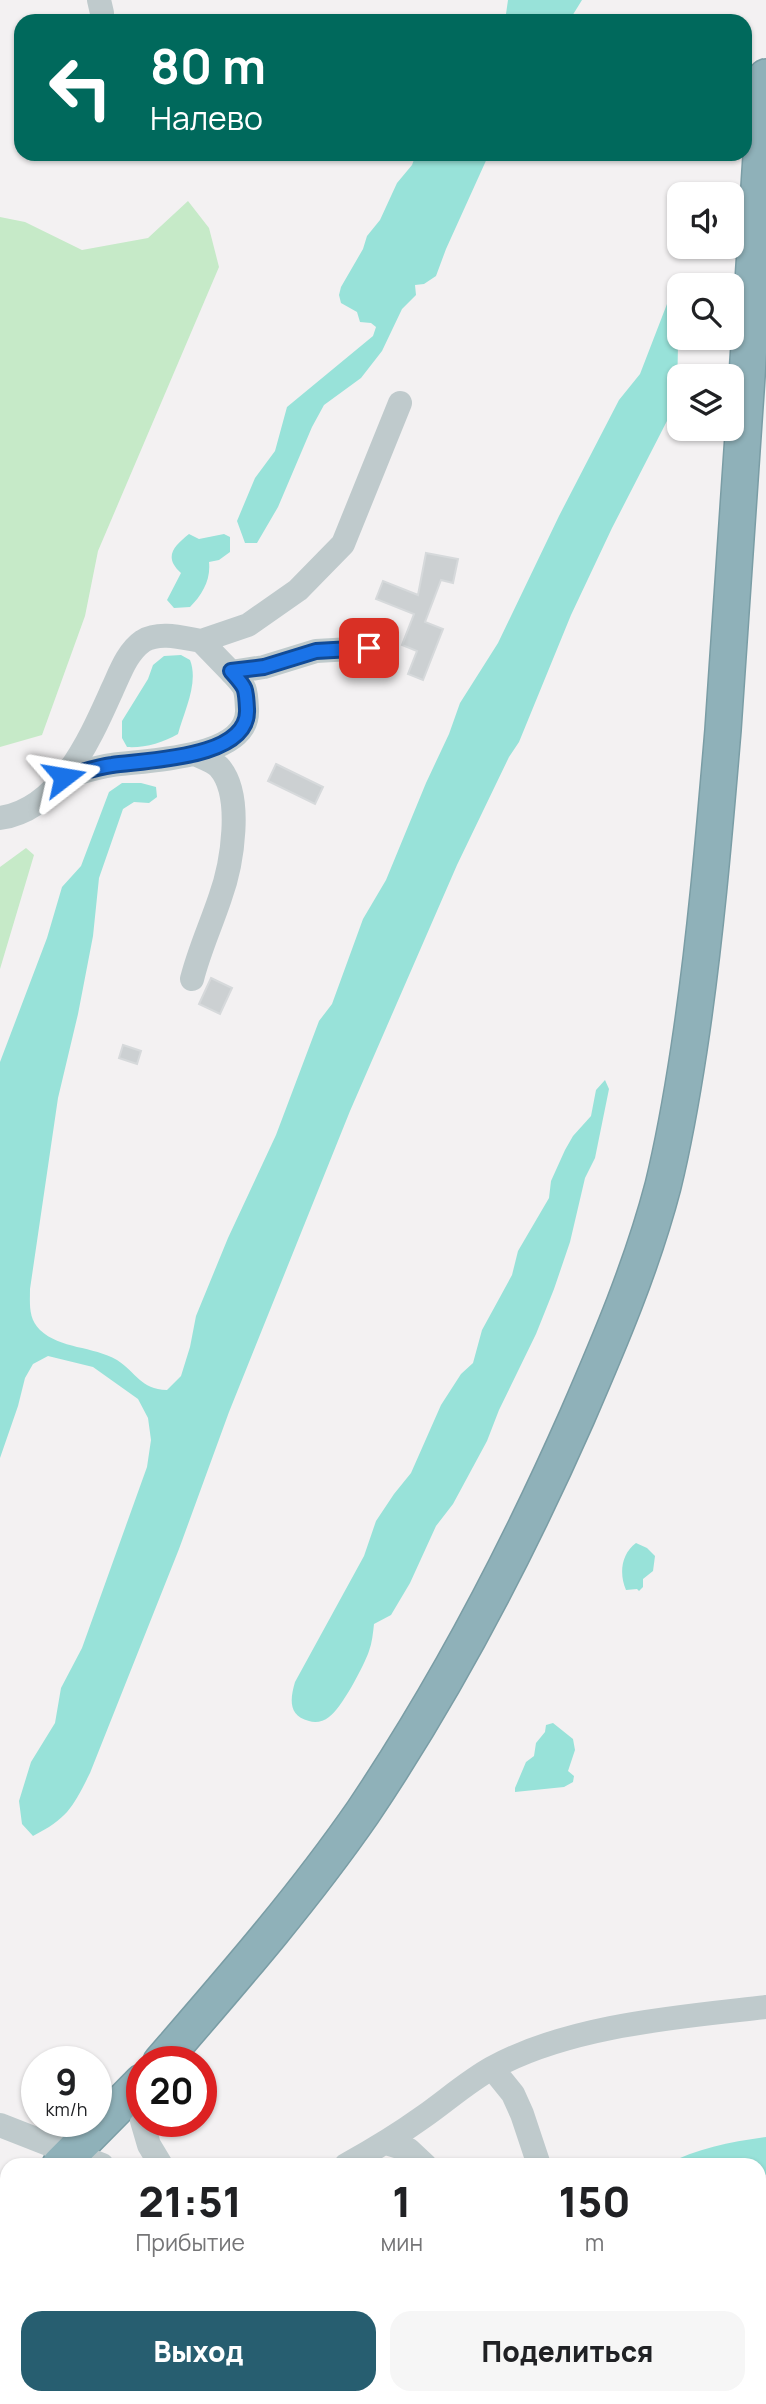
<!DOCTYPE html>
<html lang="ru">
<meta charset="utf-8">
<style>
body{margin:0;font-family:Manrope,sans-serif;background:#f6f6f6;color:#202124;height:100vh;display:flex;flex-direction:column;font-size:26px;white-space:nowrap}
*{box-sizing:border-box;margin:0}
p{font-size:23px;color:#757577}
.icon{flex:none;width:38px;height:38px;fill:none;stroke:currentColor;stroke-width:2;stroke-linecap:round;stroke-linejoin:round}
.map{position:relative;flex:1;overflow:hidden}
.panel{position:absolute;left:0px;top:2158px;width:766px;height:247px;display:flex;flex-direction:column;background:#fff;border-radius:21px 21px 0 0;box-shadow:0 2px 5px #0004}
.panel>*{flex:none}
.top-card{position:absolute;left:14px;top:14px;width:738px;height:147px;border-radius:21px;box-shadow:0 2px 5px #0004;background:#00695c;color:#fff;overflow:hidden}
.fabs{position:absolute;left:667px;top:182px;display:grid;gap:14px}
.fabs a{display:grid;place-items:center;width:77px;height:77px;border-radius:14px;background:#fff;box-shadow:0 2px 5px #0004;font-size:35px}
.speed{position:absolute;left:21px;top:2046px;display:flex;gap:14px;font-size:35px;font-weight:700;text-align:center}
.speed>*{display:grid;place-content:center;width:91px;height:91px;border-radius:50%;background:#fff;box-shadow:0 2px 5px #0004;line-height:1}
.speed small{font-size:18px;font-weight:400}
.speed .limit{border:10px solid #d22;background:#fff;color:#111}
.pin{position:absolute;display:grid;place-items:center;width:60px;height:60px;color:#fff;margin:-30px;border-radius:14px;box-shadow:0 4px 10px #0006}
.me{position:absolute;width:77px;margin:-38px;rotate:76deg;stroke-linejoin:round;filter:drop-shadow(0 0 5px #0008)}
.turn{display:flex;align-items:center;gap:24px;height:147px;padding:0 21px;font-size:32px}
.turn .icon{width:91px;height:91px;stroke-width:2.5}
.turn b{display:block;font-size:49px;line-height:60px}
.eta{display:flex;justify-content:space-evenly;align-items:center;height:119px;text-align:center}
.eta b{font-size:42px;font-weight:800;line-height:49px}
.primary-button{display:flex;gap:14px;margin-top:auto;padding:14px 21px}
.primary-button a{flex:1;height:80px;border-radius:21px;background:#275e70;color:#fff;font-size:28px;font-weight:800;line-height:80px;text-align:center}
.primary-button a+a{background:#f6f6f6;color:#202124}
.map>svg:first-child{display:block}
.green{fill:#c6eac8}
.water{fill:#98e2d9}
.building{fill:#ccd0d2;stroke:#d6d9db;stroke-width:2}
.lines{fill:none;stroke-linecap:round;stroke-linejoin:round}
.highway-casing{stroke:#7a9da5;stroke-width:38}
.path{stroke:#82c48e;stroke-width:3.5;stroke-dasharray:5 3.5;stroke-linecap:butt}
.minor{stroke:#bfcacc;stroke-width:24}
.highway{stroke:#8fb1b9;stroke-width:35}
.route-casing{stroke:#114b97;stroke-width:18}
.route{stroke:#1a73e8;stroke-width:12}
</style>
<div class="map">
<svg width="766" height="2404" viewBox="0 0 766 2404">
<rect width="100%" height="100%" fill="#f3f1f2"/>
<path class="green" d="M188,201L209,228L219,267L98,551L85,616L42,735L0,747V217L25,222L82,250L148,238Z
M26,848L34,855L0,969V867Z"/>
<path class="water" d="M508,0H582L569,21H498L506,14Z
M416,154H489L446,249L436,276L424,284L415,285L416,295L402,309L382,351L361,378L324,405L312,427L278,507L257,543H245L237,521L255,478L275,451L287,407L373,336L376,327L371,323L360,322L357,312L341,303L339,295L341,287L363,249L367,236L380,220L397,183L412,165Z
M675,294L679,295L677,395L668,419L612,528L571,615L519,742L509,757L457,865L350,1111L229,1412L179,1549L90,1773C73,1807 68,1818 33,1836L22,1824L19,1801L31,1762L55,1723L61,1688L82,1648L147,1467L151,1440L148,1418L138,1399L93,1367L48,1356L33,1364L25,1378L18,1406L0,1458V1062L47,938L62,887L81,866L109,792L122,783H141L156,787L157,797L149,803L134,802L123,809L99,878L93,936L78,1014L58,1098L30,1289C30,1304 28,1318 40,1330C60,1349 93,1346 117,1360C137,1373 140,1389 167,1390L181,1376L190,1347L196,1316L228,1238L276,1135L319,1021L332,1004L363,919L386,880L426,783L449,734L460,703L498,643L559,516L619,400L640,374L667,304Z
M189,534L199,539L224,534L230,537V552L219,560L209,562C211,580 202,595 190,607L174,608L167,600L181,573C163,557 174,546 189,534Z
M181,655L190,660C199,683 184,711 178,734C162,743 145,748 127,747L122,738V721L148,679L153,665L164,656Z
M605,1080L609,1089L595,1158L585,1178L570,1242L554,1289L536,1334L499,1410L487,1441L453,1504L436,1526L410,1583L391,1615L374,1624C373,1633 372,1643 369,1651C364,1666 341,1709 329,1717C323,1722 315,1723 309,1721C288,1716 290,1699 295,1682L364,1556L376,1521L394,1494L411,1473L441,1405L461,1374L473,1363L482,1330L512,1275L518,1251L549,1198L551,1181L565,1150L573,1136L591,1116L596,1090Z
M636,1543L647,1548L655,1556L653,1571L643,1579V1587L639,1591L637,1589L626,1590C619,1574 621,1554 636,1543Z
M553,1723L573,1739L575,1750L568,1771L574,1776L573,1782L564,1787L515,1792V1788L526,1762L534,1756L536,1743L545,1732L546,1725Z
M766,2137V2175L760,2176V2165H665C698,2148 730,2142 766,2137Z
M216,2398H268L269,2404H213Z"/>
<path class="building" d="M426,553L458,559L453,583L441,580L425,622L443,629L423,680L408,674L417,651L402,645L414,614L376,599L383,581L418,595Z
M276,764L323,787L315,804L268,781Z
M211,978L232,988L220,1014L199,1004Z
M123,1045L141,1051L137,1064L119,1058Z"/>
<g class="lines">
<g class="highway-casing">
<path id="highway" d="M161,2062C231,1981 302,1900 363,1812C447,1687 516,1555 577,1417C610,1341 642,1266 663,1186C674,1141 682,1095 689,1049C705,943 714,837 723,730C739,512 752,295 766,77
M60,2165L142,2082
M0,2219L7,2213"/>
</g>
<path class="path" d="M760,2324L766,2322
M602,2398L605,2404"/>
<path class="minor" d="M99,0L102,13L101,21
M201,641L248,625L298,590L343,544L400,403
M64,777C80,773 96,767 112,765C146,760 250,759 247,709C246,687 246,688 231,672
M0,818C60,809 90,739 112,690C120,673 127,652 143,641C160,631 183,638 201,641L231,672L264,667L316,651L369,648
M192,979C199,951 211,925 220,898C232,865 244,795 219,767C213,761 203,758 195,754
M492,2068L513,2094L522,2114L539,2165
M142,2121L149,2145L161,2165
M0,2125L102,2165
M386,2143L409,2150L425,2165
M346,2165C373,2150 398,2135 423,2117C446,2101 467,2082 492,2068C570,2025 679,2017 766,2007
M557,2404L562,2398"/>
<use href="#highway" class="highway"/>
</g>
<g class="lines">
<g class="route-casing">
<path id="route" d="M64,777C80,773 96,767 112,765C145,760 250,759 247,709C246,687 246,688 231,671L264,667L316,651L369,648"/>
</g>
<use href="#route" class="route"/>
</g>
</svg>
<div class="fabs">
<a><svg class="icon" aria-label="sound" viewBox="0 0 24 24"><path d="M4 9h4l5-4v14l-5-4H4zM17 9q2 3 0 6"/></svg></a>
<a><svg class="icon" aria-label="search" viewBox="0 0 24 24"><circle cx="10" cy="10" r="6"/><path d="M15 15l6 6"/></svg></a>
<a><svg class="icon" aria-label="layers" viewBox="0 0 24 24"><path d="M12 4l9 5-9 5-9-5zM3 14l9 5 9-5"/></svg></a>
</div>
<div class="speed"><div>9<small>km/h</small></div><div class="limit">20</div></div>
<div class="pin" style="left:369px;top:648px;background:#d93025"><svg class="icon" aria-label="arrive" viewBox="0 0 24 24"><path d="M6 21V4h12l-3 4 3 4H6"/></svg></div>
<svg class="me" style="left:64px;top:777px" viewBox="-20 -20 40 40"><path d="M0-17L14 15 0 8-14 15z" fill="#1a73e8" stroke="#fff" stroke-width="4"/></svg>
<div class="top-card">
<div class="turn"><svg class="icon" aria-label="left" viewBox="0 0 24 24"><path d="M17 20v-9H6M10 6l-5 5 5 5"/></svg><div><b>80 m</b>Налево</div></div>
</div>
<section class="panel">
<div class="eta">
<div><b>21:51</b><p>Прибытие</p></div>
<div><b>1</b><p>мин</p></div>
<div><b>150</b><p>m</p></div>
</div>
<div class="primary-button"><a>Выход</a><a>Поделиться</a></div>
</section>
</div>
